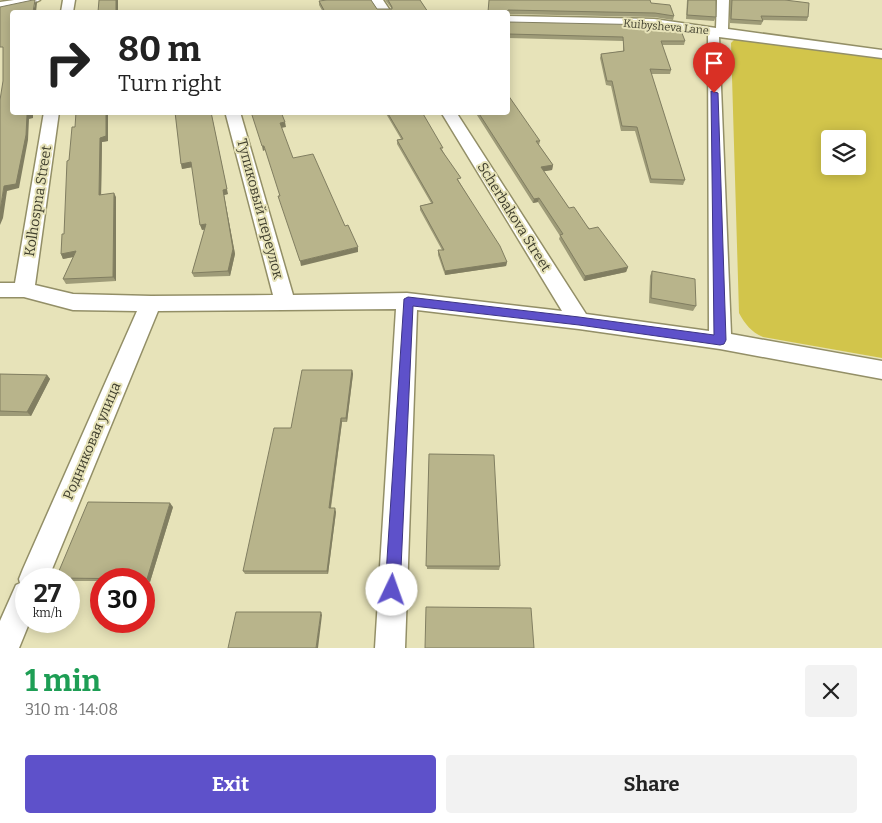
<!DOCTYPE html>
<meta charset="utf-8">
<style>
body{margin:0;font-family:Bitter,serif;background:#f2f2f2;color:#222;height:100vh;display:flex;flex-direction:column;font-size:19px;white-space:nowrap}
*{box-sizing:border-box;margin:0}
p{font-size:16px;color:#767676}
.icon{flex:none;width:28px;height:28px;fill:none;stroke:currentColor;stroke-width:2;stroke-linecap:round;stroke-linejoin:round}
.map{position:relative;height:648px;overflow:hidden}
.sheet{display:flex;flex-direction:column;background:#fff;flex:1}
.sheet>*{flex:none}
.hud{position:absolute;left:10px;top:10px;width:500px;height:105px;border-radius:5px;box-shadow:0 2px 12px #0003;background:#fff;color:#222;overflow:hidden}
.controls{position:absolute;left:821px;top:130px;display:grid;gap:10px}
.controls a{display:grid;place-items:center;width:45px;height:45px;border-radius:5px;background:#fff;box-shadow:0 2px 12px #0003;font-size:25px}
.speed{position:absolute;left:15px;top:568px;display:flex;gap:10px;font-size:25px;font-weight:700;text-align:center}
.speed>*{display:grid;place-content:center;width:65px;height:65px;border-radius:50%;background:#fff;box-shadow:0 2px 12px #0003;line-height:1}
.speed small{font-size:12px;font-weight:400}
.speed .limit{border:8px solid #d22;background:#fff;color:#111}
.pin{position:absolute;display:grid;place-items:center;width:42px;height:42px;color:#fff;margin:-51px -21px;border-radius:50% 50% 50% 0;rotate:-45deg;box-shadow:0 0 5px #0007}
.pin .icon{rotate:45deg}
.me{position:absolute;width:55px;margin:-28px;rotate:3deg;stroke-linejoin:round;filter:drop-shadow(0 0 4px #0008)}
.turn{display:flex;align-items:center;gap:18px;height:105px;padding:0 25px;font-size:22px}
.turn .icon{width:65px;height:65px;stroke-width:2.5}
.turn b{display:block;font-size:35px;line-height:42px}
.round{display:grid;place-items:center;flex:none;width:52px;height:52px;border-radius:5px;background:#f2f2f2}
.headline{display:flex;align-items:center;justify-content:space-between;height:85px;padding:0 25px}
h1{font-size:30px;font-weight:700;line-height:38px;color:#1e9e55}
.action{display:flex;gap:10px;margin-top:auto;padding:10px 25px}
.action a{flex:1;height:58px;border-radius:5px;background:#5e51ca;color:#fff;font-size:20px;font-weight:700;line-height:58px;text-align:center}
.action a+a{background:#f2f2f2;color:#222}
.map>svg:first-child{display:block}
.green{fill:#d2c54b;fill-rule:evenodd}
.lines{fill:none;stroke-linecap:round;stroke-linejoin:round}
.minor-casing{stroke:#938f67;stroke-width:3}
.minor{fill:#fff;fill-rule:evenodd}
.wall{fill:#9e9b78}
.shaded-wall{fill:#817e61}
.building{fill:#b8b48b;stroke:#817e61}
.route{fill:#5e51ca;stroke:#3d3583}
.labels{text-anchor:middle;dominant-baseline:central;stroke-width:4;stroke-linejoin:round;paint-order:stroke}
.far-street-label{font-size:11px;fill:#3f3e2d;stroke:#e7e3b9}
.street-label{font-size:14px;fill:#3f3e2d;stroke:#e7e3b9}
</style>
<div class="map">
<svg width="882" height="648" viewBox="0 0 882 648">
<rect width="100%" height="100%" fill="#e7e3b9"/>
<path class="green" d="M735,39L882,57V358L763,337C751,332 745,324 739,313L731,43ZM830,139H858V166H830Z"/>
<g class="lines">
<g class="minor-casing">
<path id="minor" d="M14,0H40L34,3L0,10V2Z
M63,0H75L73,12H61Z
M371,0H383L391,12H379Z
M717,0H729L728,29L882,50V58L719,37L731,334L882,361V379L720,349L579,329L417,310L405,648H375L396,309L158,311L48,579H26V621H30L19,648H0V621L16,585L20,583L19,579L23,569L137,311L73,310L24,297H0V283H15L44,112H59L35,285L73,294L151,296L273,295L226,115L228,112H240L293,295L407,293L562,311L441,112H456L586,314L709,331L708,34L654,27L508,24V16L654,19L716,28Z"/>
</g>
<use href="#minor" class="minor"/>
</g>
<path class="wall" d="M385,0H420L428,12H323L319,5V1L377,9H392Z
M489,0L651,3L674,16L673,20L654,17L508,14Z
M687,0H716V17L714,21L686,19Z
M730,0H785L808,17L807,21L762,20L763,21L761,25L730,23Z
M508,21V22L685,41L684,45H662L671,70L670,74H651L685,180L683,185L650,183L635,131H621L611,86L606,85L600,58L601,54L623,51V41L508,38Z
M175,112L228,194L224,195L235,254L230,276L194,277L192,273L205,229L202,230L192,167L182,169Z
M385,112H422L460,183L507,262L506,266L445,275L438,255V250H442L420,210V206L431,203L397,144V140L401,139Z
M475,112H508L540,141L539,145L553,165L552,170L543,171L569,208L628,267L626,272L584,281L559,239L560,236L538,202L533,203Z
M75,127L108,141L102,142L101,195L116,197V281L66,284L63,279L73,257L63,259L61,254L64,234L69,160Z
M652,271L696,306L693,311L649,303L650,276Z
M352,370L353,374L347,422H342L331,508L336,512L328,574H245L243,571L291,428Z
M0,374L47,375L50,379L31,416H0Z
M429,454L500,566L499,570L427,569Z
M173,507L150,582H144V579H101V581H69V579H58L56,578Z"/>
<path class="shaded-wall" d="M36,0L37,3L36,12H33Z
M116,0H118V12H116Z
M30,112H33V118L29,119L28,140L19,188L7,191L3,218L0,225V211L4,186L27,115Z
M106,112H108V141L102,142L101,200L99,195L100,138Z
M211,112L228,194L224,195L235,254L230,276L228,271L223,190Z
M285,122L286,127L281,128L280,123Z
M262,146H264L265,150L263,151Z
M191,162L193,167L182,169L181,164Z
M553,165L552,170L540,172L541,167Z
M114,193L116,197V281L113,277Z
M539,198L538,202L533,203L534,199Z
M206,224L208,229L202,230L200,225Z
M358,247V252L301,266L300,261Z
M76,251L78,256L63,259L61,254Z
M507,262L506,266L445,275V271Z
M628,267L626,272L584,281L585,276Z
M352,370L353,374L347,422L346,418Z
M47,375L50,379L31,416L27,412Z
M341,418L342,422L330,512L329,508Z
M170,503L173,507L150,582L147,579Z
M335,508L336,512L328,574L327,571Z
M321,612L322,615L318,648H316Z"/>
<path class="building" d="M33,0H35L33,12H12V112H30V114L27,115L26,135L16,184L4,186L0,211V100L3,81V47H0V7Z
M99,0H116V12H98Z
M327,0H371L377,9H392V7L388,0H420L428,12H325L319,1Z
M489,0H650L651,3L670,5L674,16L655,13L508,10L506,12H488Z
M688,0H716V17L687,15Z
M732,0H785L809,3L808,17L761,16L763,21L731,19Z
M508,21V22L655,25L680,28L685,41H661L671,70L650,69L685,180L651,179L637,127L622,126L612,81H607L601,54L624,51L623,37L508,34Z
M508,95L540,141H536L553,165L541,167L569,208L574,207L589,229L598,227L628,267L585,276L560,235L563,234L539,198L534,199L478,112H508Z
M76,112H106V136L100,138L99,195L114,193L113,277L63,279L76,251L61,254L62,234H64L67,161L69,160L72,127H75Z
M175,112H211L227,189L223,190L233,249L228,271L192,273L206,224L200,225L191,162L181,164Z
M251,112H281L285,122L280,123L293,158L313,154L345,226L348,225L358,247L300,261L278,196H280L264,146H262Z
M387,112H422L443,148H440L461,178L457,179L500,246L507,262L445,271L438,250H444L420,206L433,203L397,140L403,139Z
M652,271L695,279L696,306L651,298Z
M302,370H352L346,418H341L329,508H335L327,571H243L274,428H291Z
M0,374L47,375L27,412L0,411Z
M429,454L494,455L500,566H426Z
M88,502L170,503L147,579L56,578Z
M426,607L531,608L534,648H425Z
M236,612H321L316,648H228Z"/>
<path class="route" d="M711,91L718,93L726,340L724,344L720,345L579,325L413,306L400,590L398,596L392,598L387,596L385,590L404,299L408,297L579,317L714,335Z"/>
<g class="labels">
<g class="far-street-label">
<text transform="translate(666 27) rotate(5)">Kuibysheva Lane</text>
</g>
<g class="street-label">
<text transform="translate(38 201) rotate(-81)">Kolhospna Street</text>
<text transform="translate(260 209) rotate(75)">Тупиковый переулок</text>
<text transform="translate(514 217) rotate(58)">Scherbakova Street</text>
<text transform="translate(92 441) rotate(-67)">Родниковая улица</text>
</g>
</g>
</svg>
<div class="controls">
<a><svg class="icon" aria-label="layers" viewBox="0 0 24 24"><path d="M12 4l9 5-9 5-9-5zM3 14l9 5 9-5"/></svg></a>
</div>
<div class="speed"><div>27<small>km/h</small></div><div class="limit">30</div></div>
<div class="pin" style="left:714px;top:93px;background:#d93025"><svg class="icon" aria-label="arrive" viewBox="0 0 24 24"><path d="M6 21V4h12l-3 4 3 4H6"/></svg></div>
<svg class="me" style="left:392px;top:590px" viewBox="-20 -20 40 40"><circle r="19" fill="#fff"/><path d="M0-13L10 11 0 6-10 11z" fill="#5e51ca"/></svg>
<div class="hud">
<div class="turn"><svg class="icon" aria-label="right" viewBox="0 0 24 24"><path d="M7 20v-9h11M14 6l5 5-5 5"/></svg><div><b>80 m</b>Turn right</div></div>
</div>
</div>
<section class="sheet">
<div class="headline"><div><h1>1 min</h1><p>310 m · 14:08</p></div><a class="round"><svg class="icon" aria-label="close" viewBox="0 0 24 24"><path d="M6 6l12 12M18 6L6 18"/></svg></a></div>
<div class="action"><a>Exit</a><a>Share</a></div>
</section>
